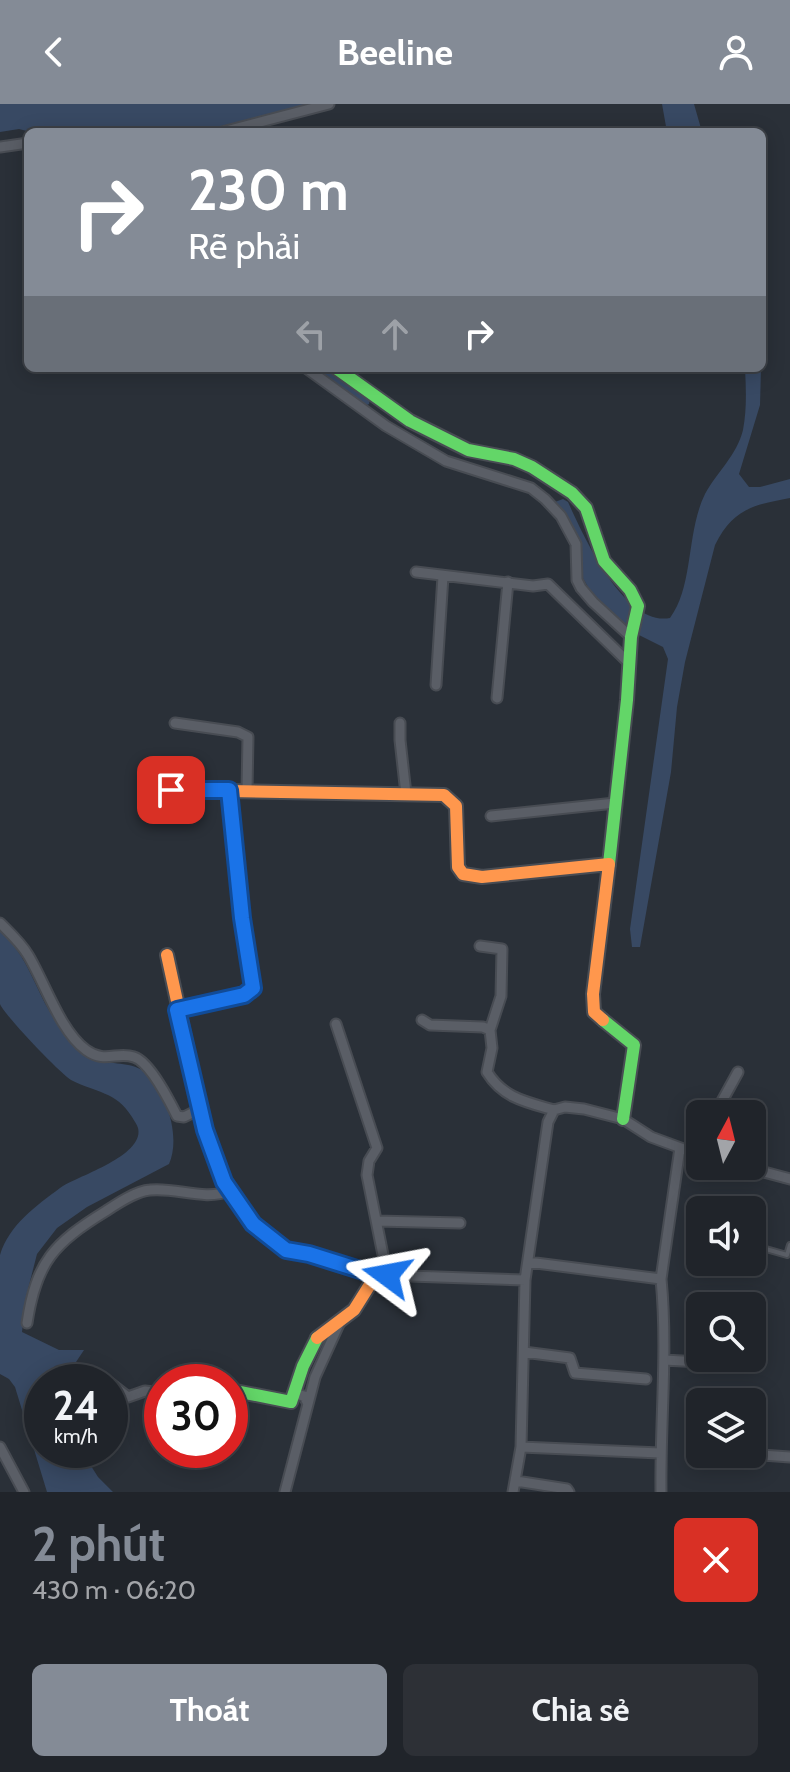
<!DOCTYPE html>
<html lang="vi">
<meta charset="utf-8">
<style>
body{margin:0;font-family:Cabin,sans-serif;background:#2d3036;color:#f1f3f6;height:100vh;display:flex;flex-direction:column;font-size:30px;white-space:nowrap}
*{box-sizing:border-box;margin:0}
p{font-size:26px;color:#a2a4a8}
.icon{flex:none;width:44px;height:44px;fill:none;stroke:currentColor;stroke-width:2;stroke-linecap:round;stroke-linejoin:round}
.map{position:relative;height:1388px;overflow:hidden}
.panel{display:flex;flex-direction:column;background:#20242a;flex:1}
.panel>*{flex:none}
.guide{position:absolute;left:24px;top:24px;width:742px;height:244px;border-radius:12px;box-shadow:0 4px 20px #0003,0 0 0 2px #3d4147;background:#848b96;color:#fff;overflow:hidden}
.needle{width:52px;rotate:7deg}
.buttons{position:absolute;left:686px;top:996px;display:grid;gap:16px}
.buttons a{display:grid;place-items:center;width:80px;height:80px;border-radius:12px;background:#20242a;box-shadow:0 4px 20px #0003,0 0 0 2px #3d4147;font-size:40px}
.speed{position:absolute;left:24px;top:1260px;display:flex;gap:16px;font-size:40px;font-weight:700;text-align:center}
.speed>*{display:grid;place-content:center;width:104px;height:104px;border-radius:50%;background:#20242a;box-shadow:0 4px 20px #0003,0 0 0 2px #3d4147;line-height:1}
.speed small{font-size:20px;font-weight:400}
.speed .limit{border:12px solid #d22;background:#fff;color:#111}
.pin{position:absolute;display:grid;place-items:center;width:68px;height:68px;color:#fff;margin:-34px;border-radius:16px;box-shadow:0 4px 12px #0006}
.me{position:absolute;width:88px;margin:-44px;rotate:283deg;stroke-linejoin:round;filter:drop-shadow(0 0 6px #0008)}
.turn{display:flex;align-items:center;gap:28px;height:168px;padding:0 32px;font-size:36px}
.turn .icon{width:104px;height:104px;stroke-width:2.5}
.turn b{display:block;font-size:56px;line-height:68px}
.lanes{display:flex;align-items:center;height:76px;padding:0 32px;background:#0003;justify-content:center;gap:40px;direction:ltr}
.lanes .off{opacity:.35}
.round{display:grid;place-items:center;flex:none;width:84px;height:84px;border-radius:12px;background:#2d3036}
.headline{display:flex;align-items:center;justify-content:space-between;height:136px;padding:0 32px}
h1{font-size:48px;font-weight:700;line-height:60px;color:#848b96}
.cta{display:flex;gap:16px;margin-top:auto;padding:16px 32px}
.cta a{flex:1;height:92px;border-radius:12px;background:#848b96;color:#fff;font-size:32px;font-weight:700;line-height:92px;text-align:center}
.cta a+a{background:#2d3036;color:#f1f3f6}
header{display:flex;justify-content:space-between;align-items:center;height:104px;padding:0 32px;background:#848b96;color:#fff;font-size:36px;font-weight:700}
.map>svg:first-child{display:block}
.water{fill:#384963}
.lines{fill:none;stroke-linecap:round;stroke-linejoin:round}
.lane-casing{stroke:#484c53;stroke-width:8}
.street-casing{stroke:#484c53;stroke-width:13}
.fast-casing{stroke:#484c53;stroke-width:16}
.slow-casing{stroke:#484c53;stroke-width:16}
.lane{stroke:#5a5e66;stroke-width:4}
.street{stroke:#5a5e66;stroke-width:9}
.fast{stroke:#63d668;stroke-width:12}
.slow{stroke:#ff974d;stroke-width:12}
.route-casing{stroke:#114b97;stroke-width:20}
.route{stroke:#1a73e8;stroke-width:14}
</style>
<header><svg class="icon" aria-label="back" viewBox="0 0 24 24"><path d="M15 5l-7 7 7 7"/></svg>Beeline<svg class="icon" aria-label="person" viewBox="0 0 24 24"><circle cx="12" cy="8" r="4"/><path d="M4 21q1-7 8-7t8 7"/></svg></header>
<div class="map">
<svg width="790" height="1388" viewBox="0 0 790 1388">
<rect width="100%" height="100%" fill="#2a3038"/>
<path class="water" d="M0,0H310L197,28H31L19,25L0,28Z
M662,0H694L702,28H667Z
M314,264H331L370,295L369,300L365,302Z
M745,264H761L760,301L739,370L749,383H760L790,375V394C753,401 733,405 715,441L685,558L677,603L671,668L640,843H632L630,825L668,555L663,543L627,525L592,490L580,469L579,439L574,424L555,398L563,395L568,398C583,431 624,523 670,514C694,481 686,429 705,390C717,368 737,351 743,326C747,305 746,285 745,264Z
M0,827C32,855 36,894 62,925C70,934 88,952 99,956C114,961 134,958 146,969C167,989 181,1033 169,1060L87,1103L57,1124L37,1150L26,1193L22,1228L59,1246H84L76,1258L55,1262L47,1278H42V1346H81L98,1373L113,1388H47L15,1283L9,1275L0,1270V1151C9,1121 36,1102 60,1084C77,1072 145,1052 138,1024C137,1020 134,1017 132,1013C116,987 96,989 71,976C60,969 5,912 0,900C0,892 0,839 0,827Z"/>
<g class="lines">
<g class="lane-casing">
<path id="lane" d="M180,905L244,891L253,884L242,814L229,688
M752,1141L787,1151L790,1141"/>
</g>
<g class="street-casing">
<path id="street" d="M222,28L329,0
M0,43L28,39
M306,264L386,322L446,357L531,384L545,395L561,412L576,440L577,476L581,484L593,498L631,533
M416,468L533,482L548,480L628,558
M436,581L443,472
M497,594L508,478
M175,619L238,628L248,633L247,686
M400,619V636L406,690
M491,712L615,699
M0,819C10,829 21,839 28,851C45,879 60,927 86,946C105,960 117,947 134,953C150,958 170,998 177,1012L184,1013L200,1005
M480,842L502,845L501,892L490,926
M422,916L430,921L483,923L490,926L492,944L487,968C503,994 526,998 554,1006
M336,920L377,1044L369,1057L367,1071L387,1171
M718,1010L721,999L738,968
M742,1062L790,1075
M377,1117L460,1119
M528,1158L661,1175L680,1044
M381,1171L525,1176
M661,1175C668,1246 660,1317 661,1388
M27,1219C36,1158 54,1139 106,1107C118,1099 136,1087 150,1086C177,1083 203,1097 230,1087
M524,1248L570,1254L575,1269L646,1275
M664,1256L737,1260
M110,1279L128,1293L145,1287L162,1289
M308,1300L315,1273L340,1218
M0,1343L24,1388
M521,1343L660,1349
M750,1350L790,1353
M516,1377L567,1385L569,1388
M285,1388L308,1300L304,1292L295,1290
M513,1388L521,1343L525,1176L548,1018L554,1006L565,1003L584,1005L623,1015L651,1033L700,1051"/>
</g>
<g class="fast-casing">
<path id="fast" d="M336,264L410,317L468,346L514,355L532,363L572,389L586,404L604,457L630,486L638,502L631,533L627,596L609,760
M603,916L634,941L623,1015
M230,1286L291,1298L303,1262L317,1234"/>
</g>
<g class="slow-casing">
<path id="slow" d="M171,686L444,691L456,702L458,763L463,770L482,773L609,760L593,890L594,908L603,916
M167,851L205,1026L224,1078L253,1120L286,1146L309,1150L376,1171L354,1206L317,1234"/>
</g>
<use href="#lane" class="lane"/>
<use href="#street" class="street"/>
<use href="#fast" class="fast"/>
<use href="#slow" class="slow"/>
</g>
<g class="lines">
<g class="route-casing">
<path id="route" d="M171,686H229L242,814L253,884L244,891L177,906L205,1026L224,1078L253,1120L286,1146L309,1150L376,1171H387"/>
</g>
<use href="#route" class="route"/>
</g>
</svg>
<div class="buttons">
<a><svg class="needle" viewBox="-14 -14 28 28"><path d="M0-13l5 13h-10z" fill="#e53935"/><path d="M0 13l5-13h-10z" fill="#a2a4a8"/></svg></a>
<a><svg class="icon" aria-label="sound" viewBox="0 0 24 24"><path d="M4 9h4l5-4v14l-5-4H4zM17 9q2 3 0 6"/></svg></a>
<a><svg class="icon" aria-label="search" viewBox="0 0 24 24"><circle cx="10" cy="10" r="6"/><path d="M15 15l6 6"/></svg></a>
<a><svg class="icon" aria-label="layers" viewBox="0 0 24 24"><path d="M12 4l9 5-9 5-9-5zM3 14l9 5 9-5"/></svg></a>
</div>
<div class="speed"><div>24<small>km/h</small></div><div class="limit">30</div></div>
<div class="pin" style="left:171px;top:686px;background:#d93025"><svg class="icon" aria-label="arrive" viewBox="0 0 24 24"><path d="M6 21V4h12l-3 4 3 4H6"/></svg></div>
<svg class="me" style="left:387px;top:1171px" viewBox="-20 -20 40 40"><path d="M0-17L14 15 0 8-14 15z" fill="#1a73e8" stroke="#fff" stroke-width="4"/></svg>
<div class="guide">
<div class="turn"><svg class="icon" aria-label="right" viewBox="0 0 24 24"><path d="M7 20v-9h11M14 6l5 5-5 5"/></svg><div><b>230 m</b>Rẽ phải</div></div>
<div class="lanes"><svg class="icon off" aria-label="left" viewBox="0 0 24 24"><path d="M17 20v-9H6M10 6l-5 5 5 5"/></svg><svg class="icon off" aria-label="ahead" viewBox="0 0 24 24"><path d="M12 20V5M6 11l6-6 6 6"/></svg><svg class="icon" aria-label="right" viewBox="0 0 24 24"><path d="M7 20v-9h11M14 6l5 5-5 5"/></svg></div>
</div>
</div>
<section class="panel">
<div class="headline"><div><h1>2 phút</h1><p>430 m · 06:20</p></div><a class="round" style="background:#d93025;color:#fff"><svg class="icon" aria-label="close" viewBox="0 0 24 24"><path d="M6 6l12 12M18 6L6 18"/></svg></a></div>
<div class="cta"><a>Thoát</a><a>Chia sẻ</a></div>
</section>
